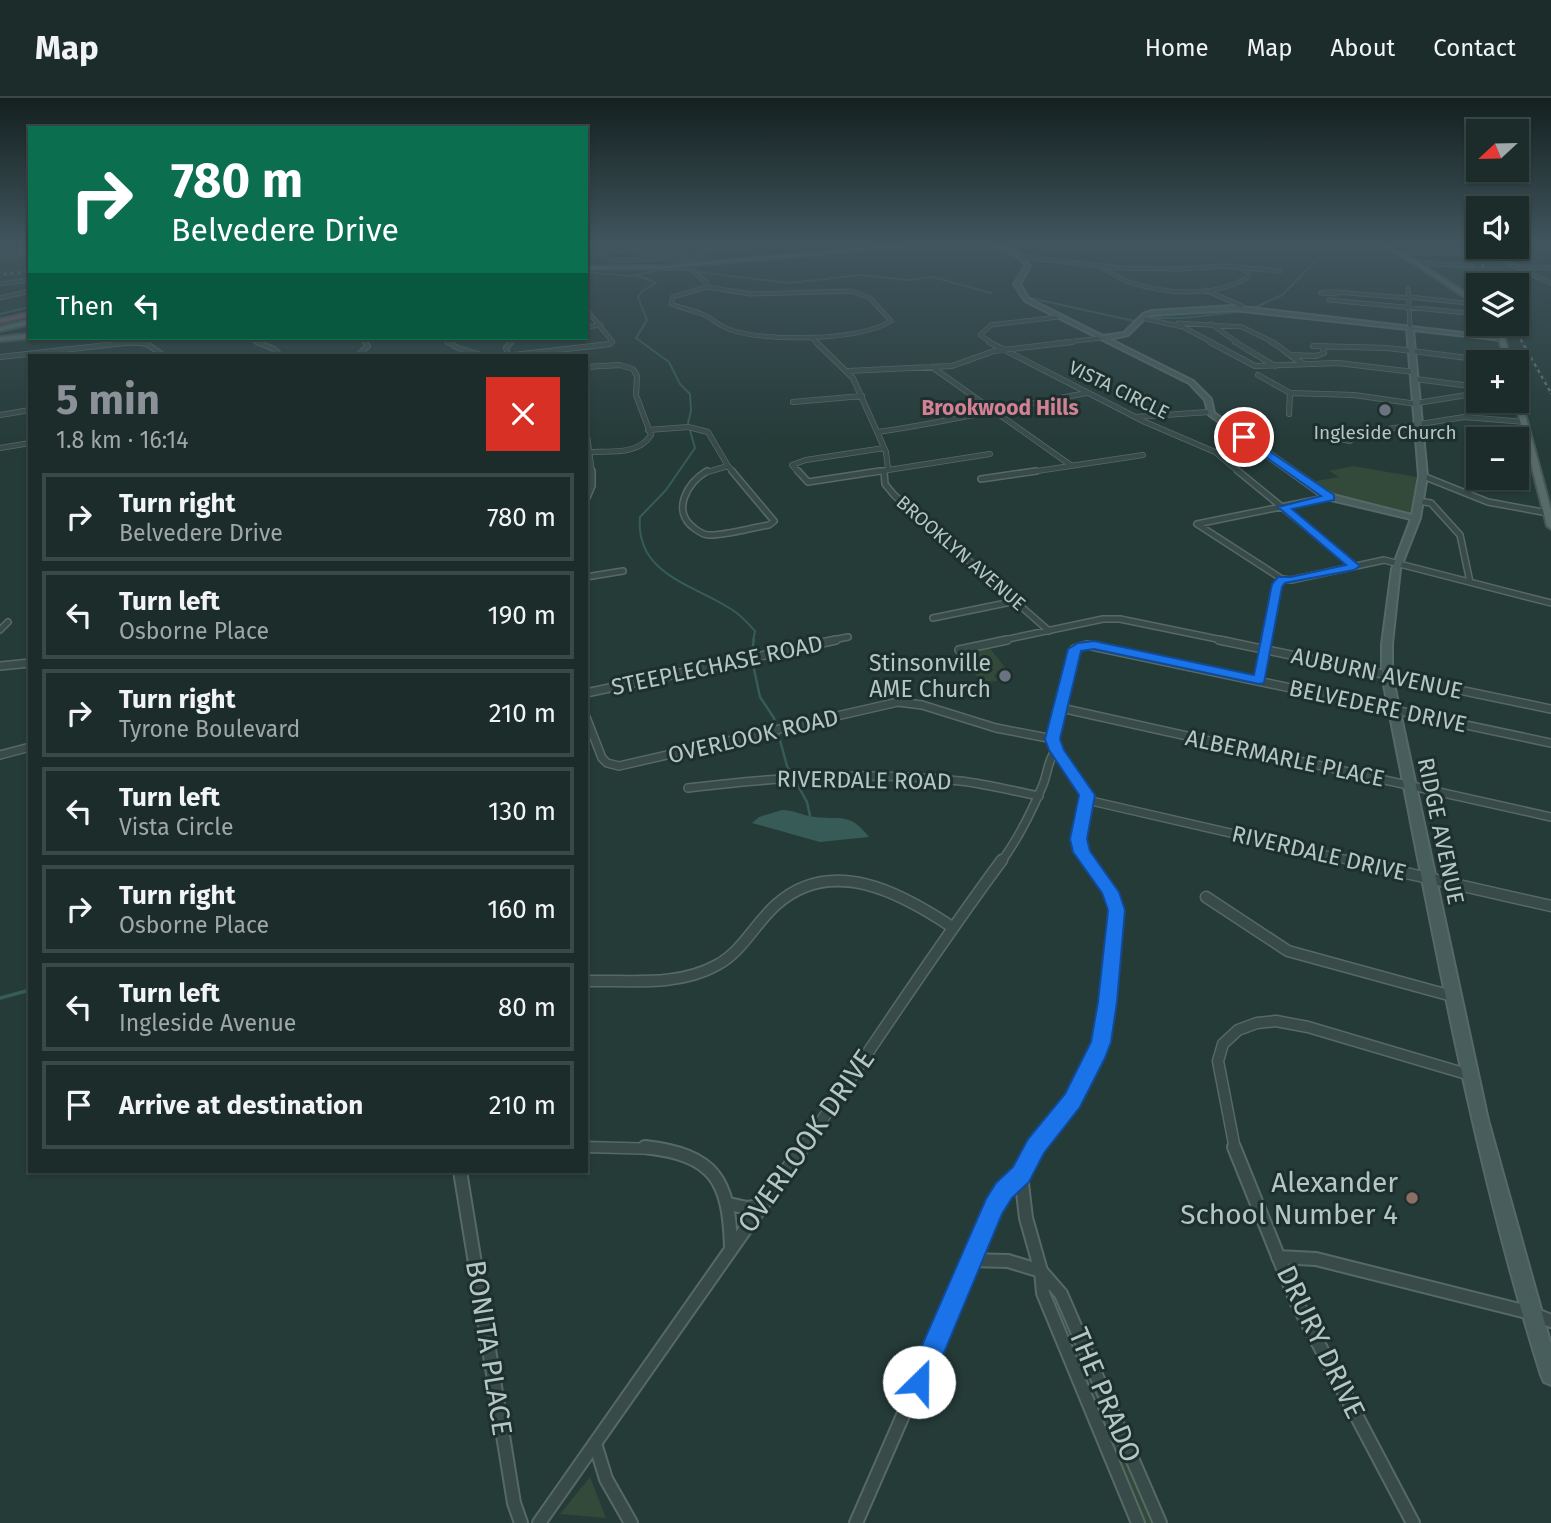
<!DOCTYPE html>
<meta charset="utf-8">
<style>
body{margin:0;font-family:"Fira Sans",sans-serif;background:#293836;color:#f1f3f6;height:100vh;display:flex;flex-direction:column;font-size:26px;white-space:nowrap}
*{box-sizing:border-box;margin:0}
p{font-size:23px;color:#a0a7a8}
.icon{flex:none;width:38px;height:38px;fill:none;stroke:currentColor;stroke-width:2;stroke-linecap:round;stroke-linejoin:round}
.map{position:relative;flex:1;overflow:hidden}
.sheet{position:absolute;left:28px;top:256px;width:560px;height:819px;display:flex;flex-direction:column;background:#1c2c2a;border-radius:0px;box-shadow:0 2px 5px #0004,0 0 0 2px #3a4847}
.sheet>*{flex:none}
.top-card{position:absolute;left:28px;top:28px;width:560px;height:214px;border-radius:0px;box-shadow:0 2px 5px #0004,0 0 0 2px #3a4847;background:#0b6e4f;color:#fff;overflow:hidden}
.needle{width:46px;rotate:248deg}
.controls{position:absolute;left:1466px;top:21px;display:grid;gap:14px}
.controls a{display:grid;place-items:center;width:63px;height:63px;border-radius:0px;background:#1c2c2a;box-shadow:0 2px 5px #0004,0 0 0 2px #3a4847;font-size:35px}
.pin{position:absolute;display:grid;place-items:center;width:60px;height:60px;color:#fff;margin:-30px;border:4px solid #fff;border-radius:50%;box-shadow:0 2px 7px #0007}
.me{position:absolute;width:77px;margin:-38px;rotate:23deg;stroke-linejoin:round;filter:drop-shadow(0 0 5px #0008)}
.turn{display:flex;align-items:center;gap:24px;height:147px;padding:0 28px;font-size:32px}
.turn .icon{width:91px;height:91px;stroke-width:2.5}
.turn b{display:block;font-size:49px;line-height:60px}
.then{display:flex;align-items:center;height:66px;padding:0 28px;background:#0003;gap:14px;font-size:26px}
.round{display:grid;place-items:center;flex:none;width:74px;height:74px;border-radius:0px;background:#293836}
.overview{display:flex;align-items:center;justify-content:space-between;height:119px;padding:0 28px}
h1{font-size:42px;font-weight:700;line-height:52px;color:#8c9099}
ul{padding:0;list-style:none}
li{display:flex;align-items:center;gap:21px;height:88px;margin:0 14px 10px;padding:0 14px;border:4px solid #3a4847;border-radius:0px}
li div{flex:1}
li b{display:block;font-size:26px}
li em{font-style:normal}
header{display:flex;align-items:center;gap:42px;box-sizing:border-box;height:98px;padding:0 35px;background:#1c2c2a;border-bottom:2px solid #3a4847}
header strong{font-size:33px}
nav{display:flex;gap:38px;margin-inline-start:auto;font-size:24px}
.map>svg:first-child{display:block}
.green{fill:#334939}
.water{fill:#375c58}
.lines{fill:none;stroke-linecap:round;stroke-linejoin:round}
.stream-far2{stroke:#375c58;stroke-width:2}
.stream-far1{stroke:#375c58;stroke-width:2.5}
.stream{stroke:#375c58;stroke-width:3.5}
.street-far5-casing{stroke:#576967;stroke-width:5}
.street-far4-casing{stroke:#576967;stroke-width:6}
.street-far3-casing{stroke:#576967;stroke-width:8}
.street-far2-casing{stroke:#576967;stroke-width:10}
.street-far1-casing{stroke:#576967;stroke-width:13}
.street-casing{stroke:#576967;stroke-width:16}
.secondary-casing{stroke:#576967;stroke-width:4}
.primary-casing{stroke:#455755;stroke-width:4}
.highway-casing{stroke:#445654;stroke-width:3}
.street-far5{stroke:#394b49;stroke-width:3.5}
.street-far4{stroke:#394b49;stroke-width:4.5}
.street-far3{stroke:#394b49;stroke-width:5}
.street-far2{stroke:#394b49;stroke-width:7}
.street-far1{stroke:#394b49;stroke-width:10}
.street{stroke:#394b49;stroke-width:12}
.secondary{fill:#475e5c;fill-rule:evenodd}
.primary{fill:#576b69;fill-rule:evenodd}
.highway{fill:#715658;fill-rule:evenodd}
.rail-casing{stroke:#5d7472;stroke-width:2.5}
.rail{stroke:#1e302e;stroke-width:2;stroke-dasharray:3.5;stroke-linecap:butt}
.route{fill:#1a73e8;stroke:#114b97;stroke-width:2}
.worship-dot{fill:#6b7280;stroke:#1e302e;stroke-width:2.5}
.education-dot{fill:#8d6e63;stroke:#1e302e;stroke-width:2.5}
.labels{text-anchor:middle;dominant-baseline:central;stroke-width:6;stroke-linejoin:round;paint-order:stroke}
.far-street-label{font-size:19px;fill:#b4c7c5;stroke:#1e302e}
.far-poi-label{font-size:19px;fill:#b4c7c5;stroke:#1e302e}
.far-neighbourhood-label{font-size:21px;font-weight:bold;fill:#d48096;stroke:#1e302e}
.poi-label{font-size:23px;fill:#b4c7c5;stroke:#1e302e;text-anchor:end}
.street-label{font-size:23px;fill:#b4c7c5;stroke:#1e302e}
.near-street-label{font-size:28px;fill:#b4c7c5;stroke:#1e302e}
.near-poi-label{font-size:28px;fill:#b4c7c5;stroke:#1e302e;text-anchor:end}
</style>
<header>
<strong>Map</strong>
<nav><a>Home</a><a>Map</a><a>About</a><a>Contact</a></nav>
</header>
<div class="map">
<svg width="1551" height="1425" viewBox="0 0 1551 1425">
<rect width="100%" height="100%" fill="#253b38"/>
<path class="green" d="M0,145H30V172L0,176Z
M1353,368L1417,379L1412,416L1334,399L1310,384L1339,379L1329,373Z
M989,549L1007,572L996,574L998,576L994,577L998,583L982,584L955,554Z
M1056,1196L1152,1425H1142L1046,1197Z
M590,1379L606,1420L560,1416Z"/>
<path class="water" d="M782,712C793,712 799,716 809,718C837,724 848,711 869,739L820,744L752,725L759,719Z"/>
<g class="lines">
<path class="stream-far2" d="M586,174L631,178L659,172H690
M696,174L789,185L860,177L908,182L932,179L991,195
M637,177L656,185L642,193L638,199L647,222L636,240L669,264L680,286L690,296L691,313L688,325L695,350L666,392L640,419C635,477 695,487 731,511C741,517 747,524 755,533L753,543
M1026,199L1134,223
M1252,211L1282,197L1319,160
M0,216L30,209
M1150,220H1182L1246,213"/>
<path class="stream-far1" d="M754,542L751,557L760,599L774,620L787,668L807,704L810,718"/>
<path class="stream" d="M0,900L30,892"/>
<g class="street-far5-casing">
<path id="street-far5" d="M1251,145L1262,150L1393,151
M1493,149L1508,165L1551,185
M618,152L647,155L740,145
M1396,153L1468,156
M586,158L647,146
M1022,159L1121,170L1179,171L1223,168L1280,173
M0,161L30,153
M611,163L701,158
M1417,165L1472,168
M687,168L706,184V189
M668,169L713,152L716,145
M1521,169L1551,170
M1104,171C1113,175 1120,181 1129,184C1164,196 1216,200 1248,179V175L1243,171
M0,186L30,182
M706,189L751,196L851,193L870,200L891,223C859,243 767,244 731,232C720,229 712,220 702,216C692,212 681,210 671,206L673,199Z
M1408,190L1410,230
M1205,192L1242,208V211
M1327,194H1336L1337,196L1321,195Z
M1336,194L1408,200
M1408,199L1477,206
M0,200L30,193
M1329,202L1479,216
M586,211L612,243L610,245
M1142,220L1183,229L1213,245
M1178,225L1242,229L1275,245
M1211,226L1238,245
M586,229L601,227
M811,239L817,245
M249,240L261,245
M363,240L366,245
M443,240L451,245
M122,245H143
M509,245L513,240
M992,245L980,237L991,227L1058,219
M1057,245L1101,240"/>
</g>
<g class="street-far4-casing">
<path id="street-far4" d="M257,244L274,251L280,257
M448,244L458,250L481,257
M816,244L853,280L886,354L888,370
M989,244L1145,324L1215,354L1240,375
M1210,244L1255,268L1338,265L1414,274
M1235,244L1275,268
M1271,244C1284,250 1290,260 1303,265
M1313,248L1388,250L1500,264
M358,257L368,248L365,244
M508,257L506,250L511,244
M514,257L610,246L612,244
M1290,257L1316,258L1324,255L1323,251
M0,259L134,244L147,246L163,257
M586,269L620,267L633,271L637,278L636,297L651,337C639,357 610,353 589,354
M932,269L1072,368
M848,273L952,268L994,253L1072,244
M1258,277L1290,295L1289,316
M1415,281L1479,289
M1290,295L1354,297L1417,306
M793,304L862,298
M1417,305L1479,295
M0,317L30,312
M1135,319L1209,314
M586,330L592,375
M648,332L688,329L708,334L728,368
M878,334C948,324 1017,307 1087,295
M1351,337L1353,340L1350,343L1341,341Z
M1351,337L1464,319L1526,324
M0,350L30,345
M704,375L728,368L734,375
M799,375L792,367L806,362L884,350
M869,375L990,356
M1024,375L1143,357"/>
</g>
<g class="street-far3-casing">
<path id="street-far3" d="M707,373C687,385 671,413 694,430C699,434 704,437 709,437C728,437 750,430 769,427L774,423L732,373
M798,373L808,384L880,373
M884,373L885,386L894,397L1049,533
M1238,373L1354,468
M1423,378L1488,404L1548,415
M981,381L1036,373
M586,402L592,388V373
M1418,403L1431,405L1460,437L1470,484
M586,479L623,473
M1282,481L1291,482L1384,462L1551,505
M933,520L1016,503
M0,532L8,524
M828,543L848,539
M999,543L1103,521H1120L1227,543
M1266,543L1276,488L1282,481L1197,426L1330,399"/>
</g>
<g class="street-far2-casing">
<path id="street-far2" d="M1219,542L1551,611
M959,552L1007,542
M0,568L30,565
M1259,582L1266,542
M586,595L836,542
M1061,610L1551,719
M586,619L602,660L607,665L619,668L898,604L922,607L996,630L1053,641
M0,657L30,649
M688,690C778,679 870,673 960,683C987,686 1013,693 1039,698
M1087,702L1356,764
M1001,764C1018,741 1031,715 1042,689C1048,676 1047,663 1056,652
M1087,764C1076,740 1081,722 1087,697L1056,652L1053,641L1074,551L1087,547L1551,645"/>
</g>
<g class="street-far1-casing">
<path id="street-far1" d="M1349,762L1551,808
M1206,799L1288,853L1452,898
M586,883C629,882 678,889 717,867C743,853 755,825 777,806C832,758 900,794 952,829
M586,1049L660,1051
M802,1051C869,955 932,856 1002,762
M1035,1051L1073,1002L1101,944L1108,904L1116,812L1110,794L1086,762
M1235,1051L1218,963L1223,946L1238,932L1257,925L1276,923L1308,929L1470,977"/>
</g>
<g class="street-casing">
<path id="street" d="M645,1049C715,1057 729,1082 731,1149
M1234,1049L1297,1205L1413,1425
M460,1073L514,1405L521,1425
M1021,1077L1026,1120L1041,1173L1043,1195L1138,1425
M729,1106L747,1110L762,1108
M1278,1159L1316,1161L1531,1215L1551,1223
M969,1162L1008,1163L1041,1173L1061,1196L1160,1425
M595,1345L606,1381L631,1425
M539,1425L803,1049
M856,1425L994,1109L1004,1093L1021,1077L1035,1049"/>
</g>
<g class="secondary-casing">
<path id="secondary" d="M990,145C1005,145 1023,155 1030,168L1020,186L1029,201L1103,238L1124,235L1143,216L1152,213L1233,208L1505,240L1502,242L1413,232L1427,378L1420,420L1400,471L1392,546V577L1488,1022L1551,1247V1287L1544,1284L1541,1277C1469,1049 1429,811 1382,577V546L1392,471L1411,421L1327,401L1318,396L1209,317L1205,302L1189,285L1025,203L1014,186L1026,168C1017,155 1003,152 990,145ZM1233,212L1407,231L1419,378L1412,417L1333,397L1324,392L1214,315L1211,301L1193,283L1109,241L1128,237L1147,218L1152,217Z"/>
</g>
<g class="primary-casing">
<path id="primary" d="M920,145H941L666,170L586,171V169L666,168Z
M1376,145H1382L1419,164L1479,204V209L1415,166Z
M30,222V226L0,233V229Z
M1495,226H1501L1511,264H1505Z
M30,236V240L0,243V239Z
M1517,295L1520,297L1551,412V431L1547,428L1515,303H1517Z"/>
</g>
<g class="highway-casing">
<path id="highway" d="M30,214V218L0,225V221Z"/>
</g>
<use href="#street-far5" class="street-far5"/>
<use href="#street-far4" class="street-far4"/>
<use href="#street-far3" class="street-far3"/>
<use href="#street-far2" class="street-far2"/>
<use href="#street-far1" class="street-far1"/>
<use href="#street" class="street"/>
<use href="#secondary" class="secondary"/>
<use href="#primary" class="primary"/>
<use href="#highway" class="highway"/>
<g class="rail-casing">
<path id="rail" d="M1483,149V174L1490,187
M0,177L30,173
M1512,226L1551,295"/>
</g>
<use href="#rail" class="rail"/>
</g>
<linearGradient id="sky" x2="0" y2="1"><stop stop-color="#14201f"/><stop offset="0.42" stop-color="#40555e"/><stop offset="1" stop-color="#40555e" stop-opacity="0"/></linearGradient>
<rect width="1551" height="345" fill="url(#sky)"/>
<path class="route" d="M1244,336L1334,397V402L1292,411L1360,468L1354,472L1285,485L1282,489L1264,585L1259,586L1094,551L1081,553L1060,641L1064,652L1095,697L1087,741L1090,753L1119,794L1125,812L1117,904L1111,944L1105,960L1080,1009L1044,1055L1029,1084L1012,1100L1002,1116L928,1293L919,1297L909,1293L906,1284L986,1101L996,1085L1013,1069L1028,1041L1065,996L1091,944L1098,904L1108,812L1102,795L1073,754L1070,741L1079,697L1049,652L1045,641L1068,551L1078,545L1094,543L1254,577L1272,486L1278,479H1291L1346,467L1278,409L1321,398L1240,341L1239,339Z"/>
<g class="worship-dot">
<circle cx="1385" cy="312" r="7"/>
<circle cx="1005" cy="578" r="7"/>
</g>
<circle class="education-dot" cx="1412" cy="1100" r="7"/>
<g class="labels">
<g class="far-street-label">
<text transform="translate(1119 292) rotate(26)">VISTA CIRCLE</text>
<text transform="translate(961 455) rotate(41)">BROOKLYN AVENUE</text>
</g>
<g class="far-poi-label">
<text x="1385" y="334">Ingleside Church</text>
</g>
<g class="far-neighbourhood-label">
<text x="1000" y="310">Brookwood Hills</text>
</g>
<g class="poi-label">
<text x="991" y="565">Stinsonville<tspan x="991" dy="26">AME Church</tspan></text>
</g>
<g class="street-label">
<text transform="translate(717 567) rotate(-12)">STEEPLECHASE ROAD</text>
<text transform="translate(1377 575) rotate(12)">AUBURN AVENUE</text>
<text transform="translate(1378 608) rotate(12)">BELVEDERE DRIVE</text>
<text transform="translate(753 638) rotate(-13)">OVERLOOK ROAD</text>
<text transform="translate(1285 660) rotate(12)">ALBERMARLE PLACE</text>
<text transform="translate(864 682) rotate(1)">RIVERDALE ROAD</text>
<text transform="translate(1441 733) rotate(78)">RIDGE AVENUE</text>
<text transform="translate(1319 755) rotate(13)">RIVERDALE DRIVE</text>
</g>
<g class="near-street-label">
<text transform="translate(806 1043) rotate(-55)">OVERLOOK DRIVE</text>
<text transform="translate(1321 1244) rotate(64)">DRURY DRIVE</text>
<text transform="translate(489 1250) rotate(81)">BONITA PLACE</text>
<text transform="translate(1105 1297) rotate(67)">THE PRADO</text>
</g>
<g class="near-poi-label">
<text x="1398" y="1084">Alexander<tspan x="1398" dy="32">School Number 4</tspan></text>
</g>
</g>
</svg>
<div class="controls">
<a><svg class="needle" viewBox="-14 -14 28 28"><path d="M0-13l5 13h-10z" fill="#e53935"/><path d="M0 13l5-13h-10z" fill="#a0a7a8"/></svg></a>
<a><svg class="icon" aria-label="sound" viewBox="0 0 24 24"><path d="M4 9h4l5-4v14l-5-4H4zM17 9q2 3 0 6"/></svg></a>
<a><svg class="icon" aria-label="layers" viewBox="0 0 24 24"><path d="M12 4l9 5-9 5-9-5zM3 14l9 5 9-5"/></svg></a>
<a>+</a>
<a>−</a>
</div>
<div class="pin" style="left:1244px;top:339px;background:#d93025"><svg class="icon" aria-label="arrive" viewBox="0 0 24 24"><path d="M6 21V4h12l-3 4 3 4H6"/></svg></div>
<svg class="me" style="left:919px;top:1284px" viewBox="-20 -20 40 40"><circle r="19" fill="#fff"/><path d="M0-13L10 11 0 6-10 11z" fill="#1a73e8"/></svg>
<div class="top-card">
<div class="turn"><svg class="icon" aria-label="right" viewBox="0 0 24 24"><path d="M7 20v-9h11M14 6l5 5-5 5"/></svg><div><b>780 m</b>Belvedere Drive</div></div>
<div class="then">Then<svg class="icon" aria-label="left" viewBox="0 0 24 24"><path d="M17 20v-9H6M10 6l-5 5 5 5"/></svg></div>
</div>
<section class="sheet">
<div class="overview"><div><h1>5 min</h1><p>1.8 km · 16:14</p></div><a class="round" style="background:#d93025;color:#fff"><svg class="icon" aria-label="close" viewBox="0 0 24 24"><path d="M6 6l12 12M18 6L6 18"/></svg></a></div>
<ul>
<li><svg class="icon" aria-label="right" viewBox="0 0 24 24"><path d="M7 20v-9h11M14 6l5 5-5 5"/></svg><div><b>Turn right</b><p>Belvedere Drive</p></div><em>780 m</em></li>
<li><svg class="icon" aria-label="left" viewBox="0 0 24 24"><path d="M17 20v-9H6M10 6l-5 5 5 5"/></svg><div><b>Turn left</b><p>Osborne Place</p></div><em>190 m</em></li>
<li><svg class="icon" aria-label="right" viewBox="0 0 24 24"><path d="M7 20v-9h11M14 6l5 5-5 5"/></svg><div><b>Turn right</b><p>Tyrone Boulevard</p></div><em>210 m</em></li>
<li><svg class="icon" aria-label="left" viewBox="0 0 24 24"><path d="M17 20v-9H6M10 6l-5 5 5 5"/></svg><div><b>Turn left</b><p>Vista Circle</p></div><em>130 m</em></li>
<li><svg class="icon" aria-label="right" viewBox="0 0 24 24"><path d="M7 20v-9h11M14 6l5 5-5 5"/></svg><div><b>Turn right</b><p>Osborne Place</p></div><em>160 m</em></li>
<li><svg class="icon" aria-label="left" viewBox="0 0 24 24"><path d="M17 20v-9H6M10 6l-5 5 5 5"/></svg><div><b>Turn left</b><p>Ingleside Avenue</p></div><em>80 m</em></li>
<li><svg class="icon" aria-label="arrive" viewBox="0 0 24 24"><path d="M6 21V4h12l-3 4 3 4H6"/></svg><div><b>Arrive at destination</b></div><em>210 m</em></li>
</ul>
</section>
</div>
